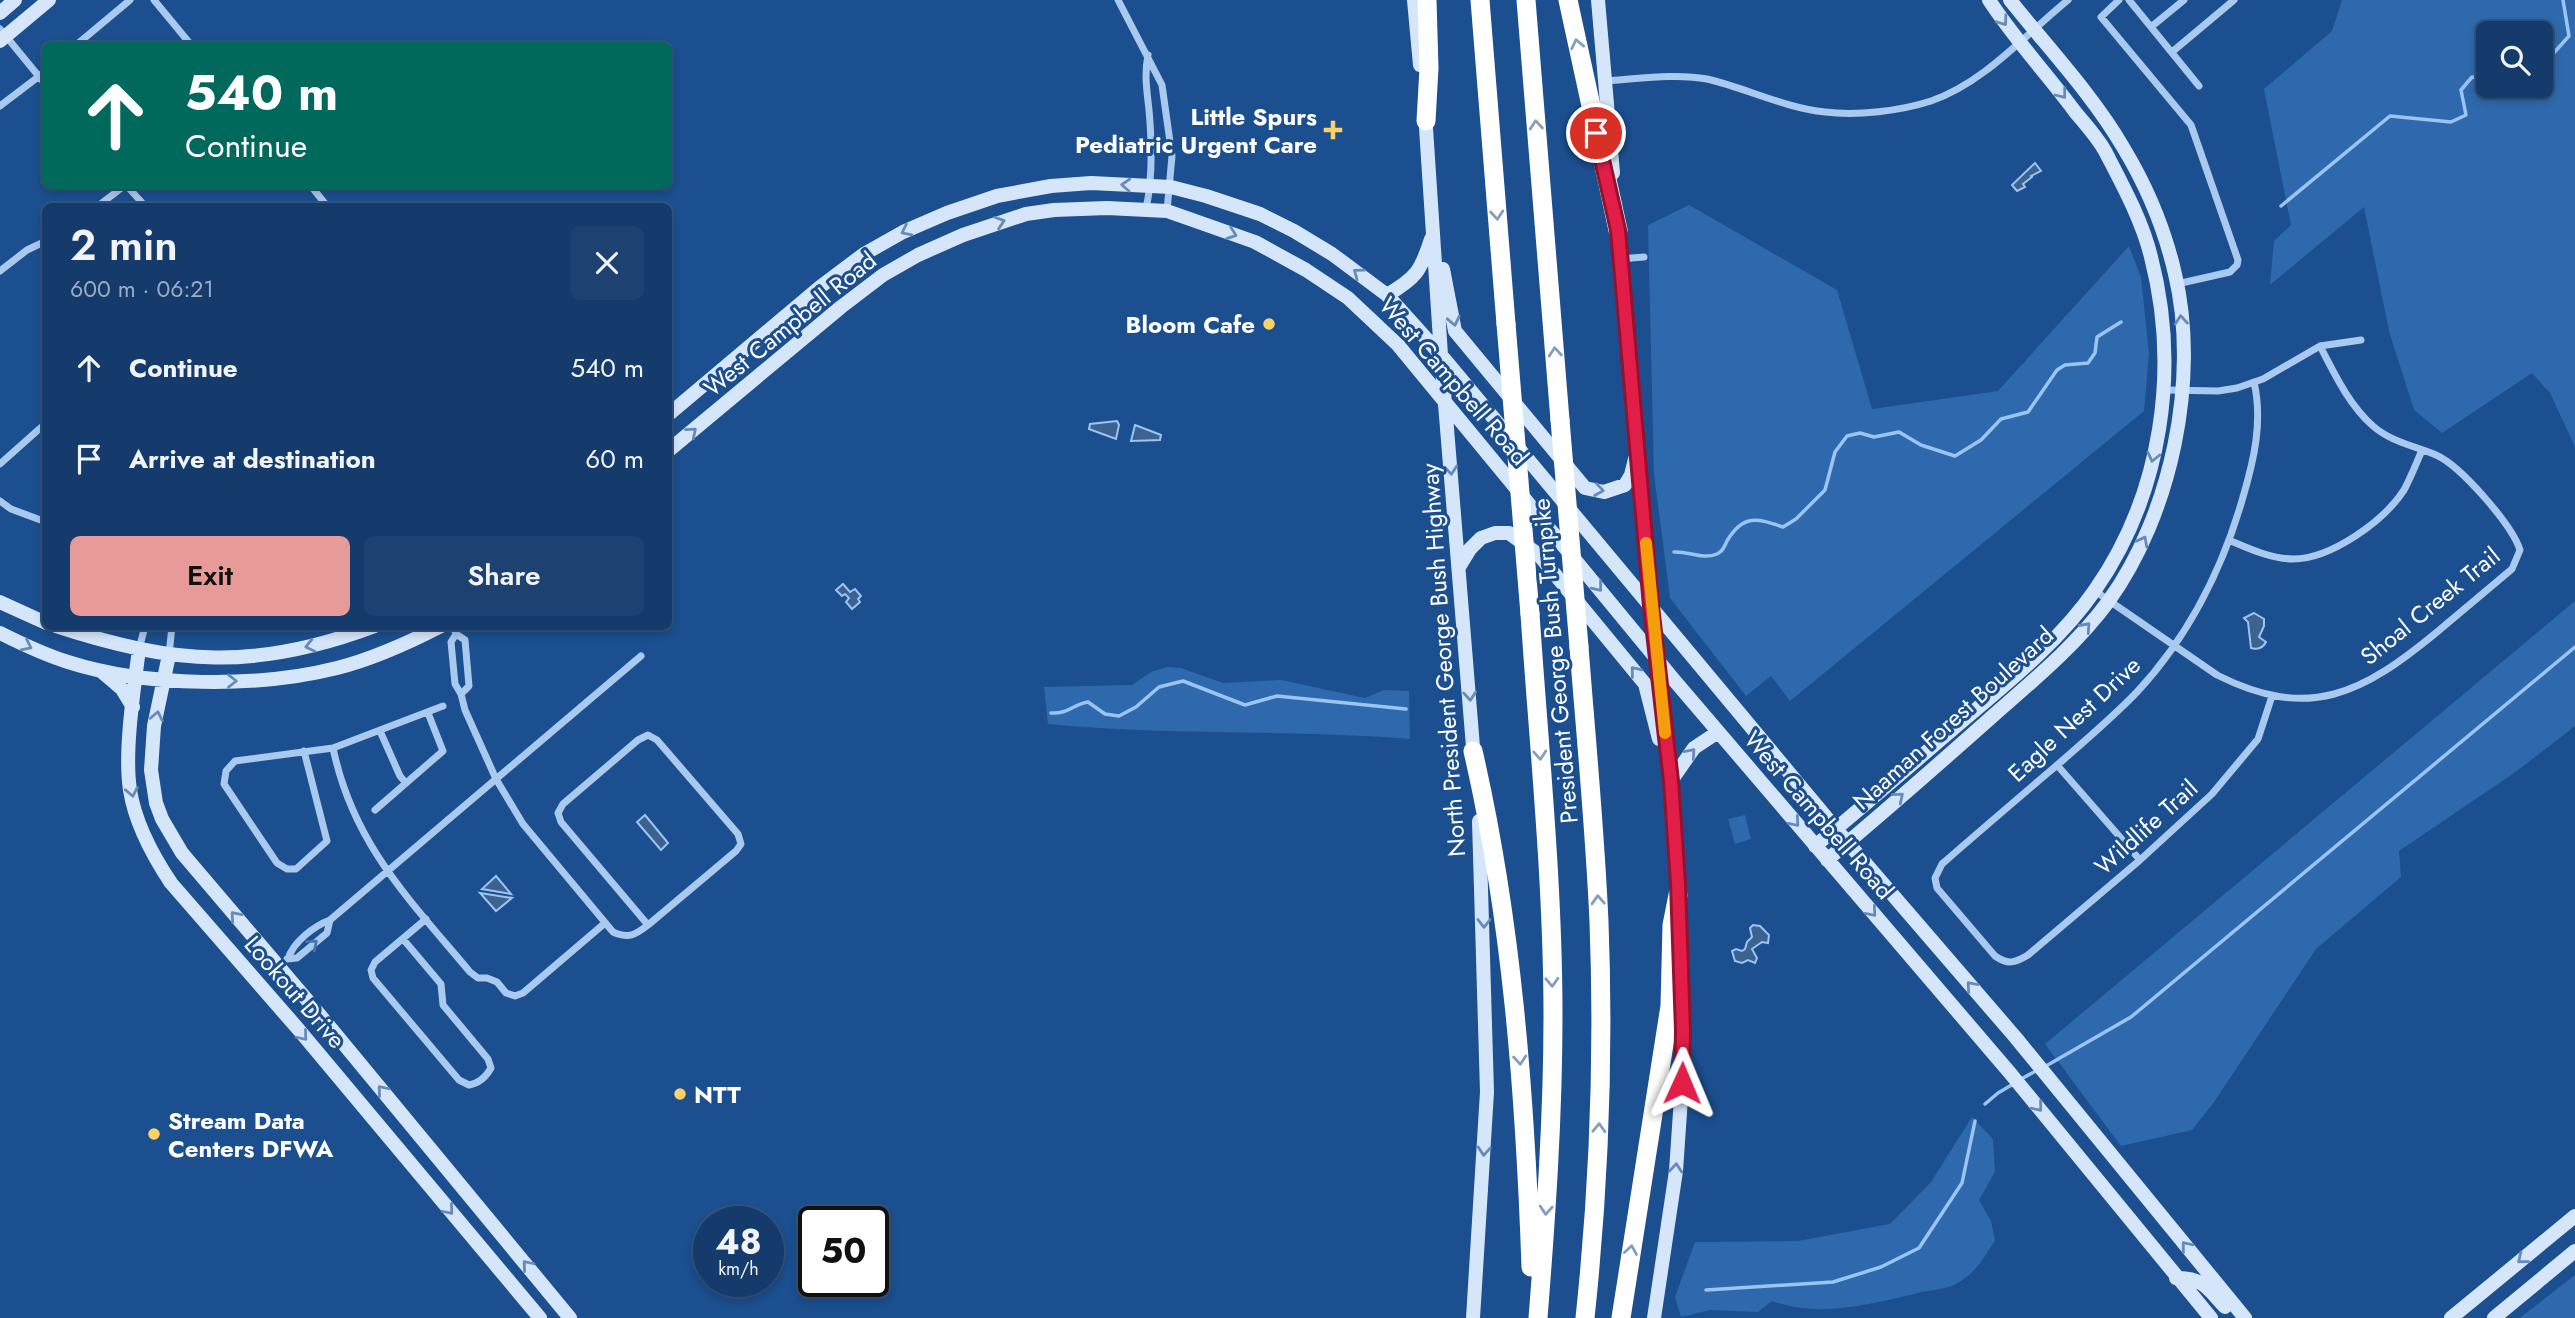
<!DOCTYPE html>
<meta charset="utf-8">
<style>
body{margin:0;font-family:Jost,sans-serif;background:#1d4271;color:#f1f3f6;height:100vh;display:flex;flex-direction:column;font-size:26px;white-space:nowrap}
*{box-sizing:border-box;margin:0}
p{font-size:23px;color:#9dadc1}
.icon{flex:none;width:38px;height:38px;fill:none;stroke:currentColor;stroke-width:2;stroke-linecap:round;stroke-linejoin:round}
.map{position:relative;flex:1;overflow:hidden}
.drawer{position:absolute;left:42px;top:203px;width:630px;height:427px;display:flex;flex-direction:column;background:#143b6b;border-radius:10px;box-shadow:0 4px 10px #0003,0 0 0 2px #33557e}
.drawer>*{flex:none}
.banner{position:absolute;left:42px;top:42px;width:630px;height:147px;border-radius:10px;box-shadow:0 4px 10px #0003,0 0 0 2px #33557e;background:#00695c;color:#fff;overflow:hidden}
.tools{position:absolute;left:2476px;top:21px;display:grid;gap:14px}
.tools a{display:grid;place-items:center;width:77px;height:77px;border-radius:10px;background:#143b6b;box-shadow:0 4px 10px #0003,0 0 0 2px #33557e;font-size:35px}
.speed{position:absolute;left:693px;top:1206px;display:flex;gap:14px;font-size:35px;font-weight:700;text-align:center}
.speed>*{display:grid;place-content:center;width:91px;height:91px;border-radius:50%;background:#143b6b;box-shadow:0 4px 10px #0003,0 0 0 2px #33557e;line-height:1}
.speed small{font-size:18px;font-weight:400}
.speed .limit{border:4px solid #111;border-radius:10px;background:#fff;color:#111}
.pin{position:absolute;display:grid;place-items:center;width:60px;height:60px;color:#fff;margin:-30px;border:4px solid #fff;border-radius:50%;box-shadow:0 2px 7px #0007}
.me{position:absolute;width:77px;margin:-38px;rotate:1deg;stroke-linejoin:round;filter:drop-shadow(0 0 5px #0008)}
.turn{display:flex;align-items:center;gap:24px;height:147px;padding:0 28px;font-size:32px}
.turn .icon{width:91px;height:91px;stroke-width:2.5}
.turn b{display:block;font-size:49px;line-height:60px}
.round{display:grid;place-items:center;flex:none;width:74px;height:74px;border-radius:10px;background:#1d4271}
.headline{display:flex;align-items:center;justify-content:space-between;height:119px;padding:0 28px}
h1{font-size:42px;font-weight:600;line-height:52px}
.cta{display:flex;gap:14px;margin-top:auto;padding:14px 28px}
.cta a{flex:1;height:80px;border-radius:10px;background:#e69b98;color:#111;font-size:28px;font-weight:600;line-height:80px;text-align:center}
.cta a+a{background:#1d4271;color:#f1f3f6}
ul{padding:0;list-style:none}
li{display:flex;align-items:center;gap:21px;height:91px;padding:0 28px}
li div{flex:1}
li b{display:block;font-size:26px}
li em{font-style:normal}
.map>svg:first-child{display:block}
.green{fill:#2e69ad;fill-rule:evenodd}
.water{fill:#3c6290;stroke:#9cc4f0;stroke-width:2}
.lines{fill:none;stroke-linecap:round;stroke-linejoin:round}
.stream{stroke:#9cc4f0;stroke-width:3.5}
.street{stroke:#a9c9ee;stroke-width:7}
.secondary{stroke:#d6e6fa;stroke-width:14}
.highway{stroke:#fff;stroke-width:19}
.highway-bridge{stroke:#fff;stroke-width:19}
.oneway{stroke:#668bba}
.oneway2{stroke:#829ec1}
.oneway3{stroke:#4674ac}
.route-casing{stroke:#92132f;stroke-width:18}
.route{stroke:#e11d48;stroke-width:12}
.slow{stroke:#f59e0b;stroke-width:12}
.poi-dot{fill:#ffd166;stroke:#1b4f8f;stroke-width:2.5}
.labels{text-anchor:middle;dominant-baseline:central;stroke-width:6;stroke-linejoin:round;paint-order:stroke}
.poi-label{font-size:24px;font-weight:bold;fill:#fff;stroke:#1b4f8f;text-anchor:end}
.street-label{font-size:24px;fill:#fff;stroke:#1b4f8f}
</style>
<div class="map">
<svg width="2575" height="1318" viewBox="0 0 2575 1318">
<rect width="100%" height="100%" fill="#1b4f8f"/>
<path class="green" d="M2342,0H2575V447L2550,393L2532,373L2442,433L2414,410L2389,331L2364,207L2270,285L2274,241L2291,225L2264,89L2332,31ZM2488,33H2541V86H2488Z
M1689,205L1837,290L1872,409L1998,391L2129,246L2141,277L2149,354L2144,411L1790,701L1771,676L1746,696L1670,598L1654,474L1648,225Z
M2575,601V726L2517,771L2399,851L2401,877L2316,949L2214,1102L2192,1130L2121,1146L2045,1044Z
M1167,667L1181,668L1223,683L1281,680L1365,698L1384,690L1409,691L1410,739C1290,729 1169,736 1048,724L1044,687L1132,685L1151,672Z
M1745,815L1751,839L1735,844L1728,819Z
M1972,1117L1993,1139L1995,1172L1979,1200L1991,1221L1995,1240C1984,1258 1975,1274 1956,1284C1944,1290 1927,1290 1914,1294C1866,1305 1819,1318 1772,1301L1758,1312L1710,1310L1681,1317L1675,1297L1695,1242L1798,1241L1890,1224L1931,1182Z
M2575,1275V1318H2520Z"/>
<path class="water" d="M2035,163L2041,171L2031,176L2032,177L2023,184L2025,187L2017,191L2012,185Z
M1117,421L1119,425L1116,439L1089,429L1090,424Z
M1135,425L1161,435L1160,440L1131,441Z
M843,584L850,592L855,589L861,596L858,599L860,602L852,609L846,602L849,598L845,594L842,596L836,590Z
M2254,613L2264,619V626L2259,637L2266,642C2263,648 2257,650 2251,648L2248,622L2244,618Z
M645,815L668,843L661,850L637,822Z
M496,876L511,894L482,889Z
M480,893L512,898L496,911Z
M1753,925L1760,926L1769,935L1768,943L1762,942L1752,949L1757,958L1755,963L1748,960L1742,963L1735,961L1732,951L1736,949L1742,951L1745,949L1747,942L1752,937L1750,928Z"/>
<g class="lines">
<path class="stream" d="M2541,58L2552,55L2569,36L2563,0
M2281,206L2390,116L2451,122L2466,115L2461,90L2472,77L2488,79
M1674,552C1689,551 1702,560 1717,554C1723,551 1724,547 1727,541C1743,514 1757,518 1783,527L1796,519L1825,490L1835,452L1847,436L1860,433L1874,437L1899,432L1921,445L1955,456L1981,440L2001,419L2028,412L2057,370L2065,365L2088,363L2095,353L2097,337L2121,322
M1051,713C1069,714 1071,705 1088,702L1105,714L1119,716L1136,707L1159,687L1183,681L1245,705L1277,696L1406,709
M2046,1066L2131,1017L2575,647
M2021,1079L2036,1071
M1985,1104L1998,1093L2015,1083
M1706,1290L1833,1282L1881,1267L1919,1248L1962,1183L1975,1121"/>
<path class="street" d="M154,0L192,46
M1118,0L1162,85L1172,156L1167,211
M2119,0L2101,17L2191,125L2238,260L2237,265L2230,272L2177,284
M2129,0L2199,86
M2151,27L2184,0
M0,29L46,85
M75,46L130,0
M2172,52L2234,0
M1605,81C1638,79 1675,73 1707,79C1746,88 1785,108 1825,112C1857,116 1900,111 1931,101C1984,83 2026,34 2068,0
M0,106L46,71
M127,186L145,206
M311,186L327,206
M98,206L124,186
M1146,209C1153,177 1152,143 1149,110C1147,91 1144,75 1148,55
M1620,259L1644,257
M0,271L27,250L46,241
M2254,382C2263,421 2254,460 2243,497C2223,568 2188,637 2137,692C2114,716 2088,738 2063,760C2022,795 1982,829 1942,864L1935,878L1937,888L1995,956C2008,965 2015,963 2028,955L2140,860L2212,794L2258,739L2272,696
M2165,390L2218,391L2237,388L2263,379L2320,346L2361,340
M0,464L46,423
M0,501L11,509L46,522
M2231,541C2250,549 2272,559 2293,559C2331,559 2384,521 2404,490C2411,477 2416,464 2422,450
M2095,591L2217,675C2310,722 2363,693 2437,632C2462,611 2487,590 2512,569L2520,550C2512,525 2461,466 2436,455C2415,446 2391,442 2373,426C2349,405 2334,373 2320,346
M453,626L456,634L465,640L469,686L461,694
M456,634L451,642L455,684L461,694L465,710L496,779L523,824L613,932C629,939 635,935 648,925L736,851L741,844L738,834L657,740L648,735L638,740L563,804L558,813L561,822L648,925
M139,649L145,626
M169,655L172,626
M380,731L400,776L406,783
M333,748C353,844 409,899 470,972L478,978H487L497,982L506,993L515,996L523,993L605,923
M304,751L327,841L296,869H287L277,863L224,784L226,771L235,761L333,748L443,706
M2057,765L2140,860
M375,810L443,751L428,713
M403,939L441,984L443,1005L488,1059L491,1068C486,1077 480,1083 469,1085L459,1080L373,978L371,970L375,962L426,919
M287,959L297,958L327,933L330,920
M288,959C293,942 314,926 330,920L641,656"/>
<path class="secondary" d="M1414,0L1420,65
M1598,0L1613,173
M0,13L15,0
M0,41L49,0
M1425,113L1441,355L1474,759
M1617,221L1651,606L1671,781L1678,905
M1443,269L1455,331L1585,488L1604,492L1625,485L1631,475L1635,459
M1387,295C1416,278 1421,271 1431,239
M668,415L820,287L864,254L903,232L947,213L997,196L1051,186L1091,183L1171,187L1206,196L1260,214L1294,231L1332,254L1387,295L1441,355L1836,829L2016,1038L2245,1318
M668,451L841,307L883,275L918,255L963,235L1026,214L1054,210L1107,208L1167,211L1255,242L1306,270L1348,298L1398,345L1674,680L2010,1073L2211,1318
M1459,567L1470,549L1481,538L1495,533H1509L1539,555L1645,684L1659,739
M0,602L46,623
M56,626C176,665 255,671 375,626
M0,633C22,644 45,655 68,662C146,687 258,688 337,668C373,659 408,643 441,626
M139,649C134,689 124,751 130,790C135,823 153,856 171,883L299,1030L540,1318
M169,655L154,726L151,770L156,803L162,819L182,853L319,1014L570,1318
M102,672L122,689L133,707
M1671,781L1694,748L1718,732
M1815,846C1864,806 1912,764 1960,723C2007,683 2060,641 2095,590C2162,494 2180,369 2151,257C2142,220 2122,184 2105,151C2097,137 2086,125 2076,113C2048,75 2015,40 1989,0
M1827,860C1884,812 1940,763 1995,714C2035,679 2076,645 2108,602C2171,515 2200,379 2175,274C2165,230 2146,185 2123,147C2092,94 2048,48 2010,0
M2176,1278C2203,1277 2208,1289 2225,1307
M1473,1318L1487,1092L1479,821
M1654,1318L1676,1171L1682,1083L1680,950
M2451,1318L2575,1216
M2494,1318L2575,1251"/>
<path class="highway" d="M1480,0L1506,324
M1526,0L1560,420
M1568,0L1618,230
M1426,121L1429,68L1427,0
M1530,614C1539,748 1553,882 1553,1016C1553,1117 1546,1217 1538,1318
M1579,647C1586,738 1595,830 1599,922C1604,1054 1599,1187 1585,1318
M1473,751C1512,920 1525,1094 1531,1267
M1621,1318L1670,1006L1672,925L1678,895"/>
<path class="highway-bridge" d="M1506,324L1530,614
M1560,420L1579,647"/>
</g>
<defs><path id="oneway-chevron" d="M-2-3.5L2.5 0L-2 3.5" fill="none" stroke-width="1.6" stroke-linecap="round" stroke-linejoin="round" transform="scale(1.75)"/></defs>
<g class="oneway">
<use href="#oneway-chevron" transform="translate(2003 21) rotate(54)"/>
<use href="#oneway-chevron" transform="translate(2062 94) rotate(52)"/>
<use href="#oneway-chevron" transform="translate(1126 185) rotate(-177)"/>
<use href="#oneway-chevron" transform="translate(1000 222) rotate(-18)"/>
<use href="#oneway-chevron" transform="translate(906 231) rotate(154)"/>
<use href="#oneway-chevron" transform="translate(1232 234) rotate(19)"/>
<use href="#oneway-chevron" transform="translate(1358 273) rotate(-143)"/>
<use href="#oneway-chevron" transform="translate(2181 320) rotate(-95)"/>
<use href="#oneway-chevron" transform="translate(1454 321) rotate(78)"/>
<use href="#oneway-chevron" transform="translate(692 432) rotate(-40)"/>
<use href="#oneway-chevron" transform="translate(2153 457) rotate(103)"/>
<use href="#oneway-chevron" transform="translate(1451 470) rotate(85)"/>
<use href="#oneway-chevron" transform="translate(1599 490) rotate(8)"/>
<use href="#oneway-chevron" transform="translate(2143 541) rotate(-62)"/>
<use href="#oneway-chevron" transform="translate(1598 587) rotate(51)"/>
<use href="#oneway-chevron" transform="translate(2086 627) rotate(-48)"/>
<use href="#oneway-chevron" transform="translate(27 646) rotate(26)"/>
<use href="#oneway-chevron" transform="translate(310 646) rotate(167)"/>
<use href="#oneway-chevron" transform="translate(1635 671) rotate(-129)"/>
<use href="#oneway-chevron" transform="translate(232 681)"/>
<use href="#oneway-chevron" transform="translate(1470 696) rotate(85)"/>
<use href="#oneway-chevron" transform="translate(157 716) rotate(-79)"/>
<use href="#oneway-chevron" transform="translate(1691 753) rotate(-49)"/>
<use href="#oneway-chevron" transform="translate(132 792) rotate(79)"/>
<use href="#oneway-chevron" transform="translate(1899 797) rotate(-40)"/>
<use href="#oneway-chevron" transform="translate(1795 822) rotate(49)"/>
<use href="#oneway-chevron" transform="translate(1872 912) rotate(49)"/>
<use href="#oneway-chevron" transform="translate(235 916) rotate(-131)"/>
<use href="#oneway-chevron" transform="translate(1484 923) rotate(90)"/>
<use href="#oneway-chevron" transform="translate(1971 986) rotate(-131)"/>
<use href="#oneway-chevron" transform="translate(303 1036) rotate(50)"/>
<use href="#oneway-chevron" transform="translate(382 1090) rotate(-130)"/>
<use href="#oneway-chevron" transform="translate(2038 1107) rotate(51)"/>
<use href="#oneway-chevron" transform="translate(1484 1151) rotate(94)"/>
<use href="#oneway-chevron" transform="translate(1676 1168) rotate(-85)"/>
<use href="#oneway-chevron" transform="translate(449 1210) rotate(50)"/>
<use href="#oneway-chevron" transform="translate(2186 1246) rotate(-129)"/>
<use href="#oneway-chevron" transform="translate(2522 1259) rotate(141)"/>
<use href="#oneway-chevron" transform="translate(527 1265) rotate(-130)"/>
</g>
<g class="oneway2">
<use href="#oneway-chevron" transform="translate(1577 44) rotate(-102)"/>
<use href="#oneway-chevron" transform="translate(1536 125) rotate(-95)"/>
<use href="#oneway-chevron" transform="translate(1497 215) rotate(85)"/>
<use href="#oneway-chevron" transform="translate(1555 352) rotate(-95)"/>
<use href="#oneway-chevron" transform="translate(1540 755) rotate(86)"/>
<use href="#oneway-chevron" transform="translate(1598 900) rotate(-93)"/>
<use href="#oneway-chevron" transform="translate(1552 982) rotate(88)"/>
<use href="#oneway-chevron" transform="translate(1520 1060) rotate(85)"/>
<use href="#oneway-chevron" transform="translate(1599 1128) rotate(-88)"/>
<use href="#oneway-chevron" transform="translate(1546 1210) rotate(94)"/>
<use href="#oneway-chevron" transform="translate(1631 1250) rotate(-81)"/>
</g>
<use class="oneway3" href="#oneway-chevron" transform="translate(313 944) rotate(-40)"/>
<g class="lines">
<g class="route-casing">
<path id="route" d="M1596,133L1618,230L1651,606L1671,781L1678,883L1683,1031L1682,1083"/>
</g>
<use href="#route" class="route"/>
<path class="slow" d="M1646,543L1665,733"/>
</g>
<g class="poi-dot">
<path d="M1329.5 119.5h7v7h7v7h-7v7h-7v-7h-7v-7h7z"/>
<circle cx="1269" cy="324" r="7"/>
<circle cx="680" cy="1094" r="7"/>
<circle cx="154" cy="1134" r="7"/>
</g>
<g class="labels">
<g class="poi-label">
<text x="1317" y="116">Little Spurs<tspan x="1317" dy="28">Pediatric Urgent Care</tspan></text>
<text x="1255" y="324">Bloom Cafe</text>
<text x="694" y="1094" text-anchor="start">NTT</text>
<text x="168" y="1120" text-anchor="start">Stream Data<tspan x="168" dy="28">Centers DFWA</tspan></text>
</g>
<g class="street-label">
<text transform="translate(790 324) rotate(-39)">West Campbell Road</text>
<text transform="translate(1454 381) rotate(49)">West Campbell Road</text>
<text transform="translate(2430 606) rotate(-39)">Shoal Creek Trail</text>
<text transform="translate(1443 660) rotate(-94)">North President George Bush Highway</text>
<text transform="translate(1555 661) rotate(-95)">President George Bush Turnpike</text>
<text transform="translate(1953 718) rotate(-42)">Naaman Forest Boulevard</text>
<text transform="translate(2074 719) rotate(-43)">Eagle Nest Drive</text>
<text transform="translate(1819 815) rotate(49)">West Campbell Road</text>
<text transform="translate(2146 827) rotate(-42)">Wildlife Trail</text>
<text transform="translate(295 992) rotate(49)">Lookout Drive</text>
</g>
</g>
</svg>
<div class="tools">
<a><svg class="icon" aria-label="search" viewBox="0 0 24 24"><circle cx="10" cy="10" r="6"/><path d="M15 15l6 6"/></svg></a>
</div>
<div class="speed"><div>48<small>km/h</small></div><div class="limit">50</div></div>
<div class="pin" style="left:1596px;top:133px;background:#d93025"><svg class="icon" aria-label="arrive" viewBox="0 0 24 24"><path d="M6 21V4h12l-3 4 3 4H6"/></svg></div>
<svg class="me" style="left:1682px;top:1083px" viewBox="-20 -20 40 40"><path d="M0-17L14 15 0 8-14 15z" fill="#e11d48" stroke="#fff" stroke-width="4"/></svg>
<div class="banner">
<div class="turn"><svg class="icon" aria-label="ahead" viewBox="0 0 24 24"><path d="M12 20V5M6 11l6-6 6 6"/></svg><div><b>540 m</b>Continue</div></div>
</div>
<section class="drawer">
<div class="headline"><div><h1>2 min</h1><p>600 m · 06:21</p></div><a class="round"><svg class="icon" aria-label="close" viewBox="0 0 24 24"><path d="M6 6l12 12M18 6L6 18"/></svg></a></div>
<ul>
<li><svg class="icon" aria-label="ahead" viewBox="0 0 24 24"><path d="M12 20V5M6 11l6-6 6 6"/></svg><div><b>Continue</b></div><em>540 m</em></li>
<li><svg class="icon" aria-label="arrive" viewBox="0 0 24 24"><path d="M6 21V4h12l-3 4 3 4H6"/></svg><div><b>Arrive at destination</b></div><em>60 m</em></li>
</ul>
<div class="cta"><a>Exit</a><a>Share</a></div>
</section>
</div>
